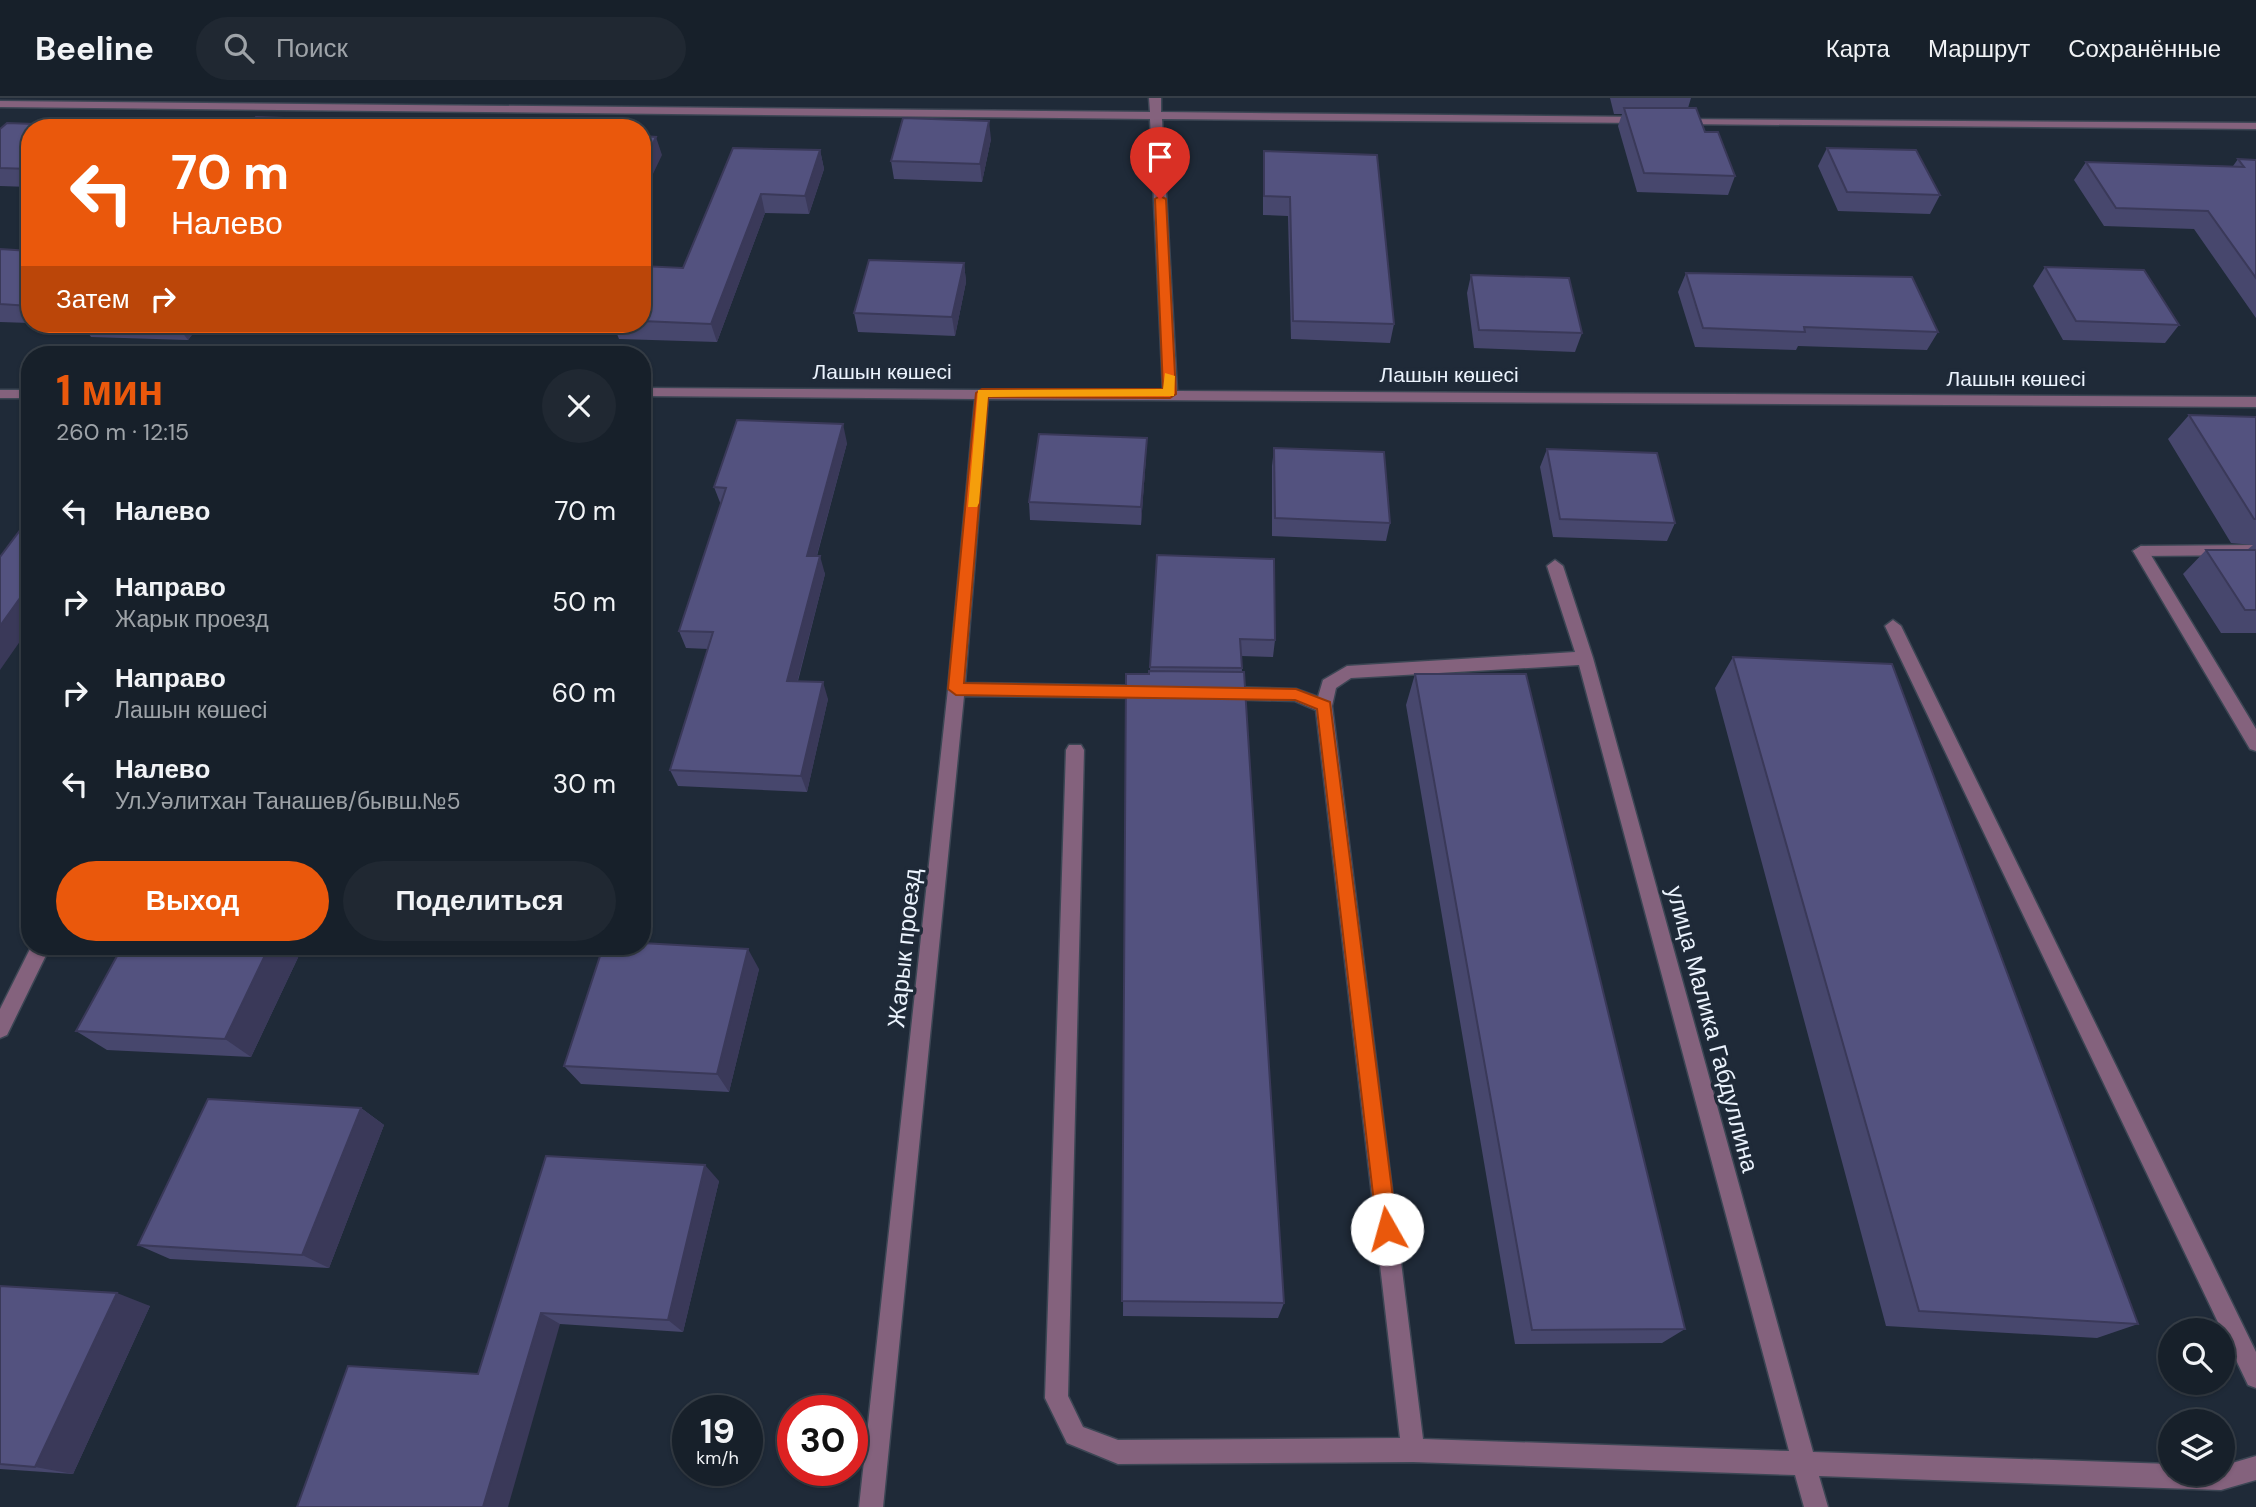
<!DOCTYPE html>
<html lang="ru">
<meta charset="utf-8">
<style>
body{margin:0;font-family:"DM Sans",sans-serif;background:#202832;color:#f1f3f6;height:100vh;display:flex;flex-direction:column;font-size:26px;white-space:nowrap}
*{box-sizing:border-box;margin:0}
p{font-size:23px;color:#9ea3a8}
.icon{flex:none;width:38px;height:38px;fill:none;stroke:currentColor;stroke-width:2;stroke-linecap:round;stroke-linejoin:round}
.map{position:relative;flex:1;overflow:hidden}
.side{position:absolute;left:21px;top:248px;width:630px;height:609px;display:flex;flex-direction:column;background:#17202a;border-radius:28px;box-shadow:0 2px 5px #0004,0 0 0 2px #363e47}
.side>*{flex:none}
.banner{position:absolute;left:21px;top:21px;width:630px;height:214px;border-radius:28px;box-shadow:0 2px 5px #0004,0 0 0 2px #363e47;background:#ea580c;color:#fff;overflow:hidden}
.buttons{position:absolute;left:2158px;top:1220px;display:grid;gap:14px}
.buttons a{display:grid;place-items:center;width:77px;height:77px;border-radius:50%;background:#17202a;box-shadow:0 2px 5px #0004,0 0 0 2px #363e47;font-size:35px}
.speed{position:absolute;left:672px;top:1297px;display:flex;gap:14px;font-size:35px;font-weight:700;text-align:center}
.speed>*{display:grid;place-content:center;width:91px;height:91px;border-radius:50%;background:#17202a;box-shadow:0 2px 5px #0004,0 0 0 2px #363e47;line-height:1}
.speed small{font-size:18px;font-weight:400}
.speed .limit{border:10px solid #d22;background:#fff;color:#111}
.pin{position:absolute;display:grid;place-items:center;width:60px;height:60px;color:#fff;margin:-72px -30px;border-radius:50% 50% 50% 0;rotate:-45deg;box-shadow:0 0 7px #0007}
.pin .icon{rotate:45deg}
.me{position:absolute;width:77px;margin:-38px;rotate:353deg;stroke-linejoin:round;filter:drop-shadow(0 0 5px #0008)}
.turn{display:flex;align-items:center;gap:24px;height:147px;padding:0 35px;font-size:32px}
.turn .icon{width:91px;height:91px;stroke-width:2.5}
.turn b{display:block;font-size:49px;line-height:60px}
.then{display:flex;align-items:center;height:66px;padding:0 35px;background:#0003;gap:14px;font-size:26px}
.round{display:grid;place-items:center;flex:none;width:74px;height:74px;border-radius:37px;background:#202832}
.headline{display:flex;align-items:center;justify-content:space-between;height:119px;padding:0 35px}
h1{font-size:42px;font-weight:700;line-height:52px;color:#ea580c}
.cta{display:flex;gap:14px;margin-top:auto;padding:14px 35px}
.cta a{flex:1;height:80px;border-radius:42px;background:#ea580c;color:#fff;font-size:28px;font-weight:700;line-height:80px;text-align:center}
.cta a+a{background:#202832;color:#f1f3f6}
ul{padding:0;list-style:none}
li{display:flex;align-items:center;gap:21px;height:91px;padding:0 35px}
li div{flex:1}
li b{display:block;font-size:26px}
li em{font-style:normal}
header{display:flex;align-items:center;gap:42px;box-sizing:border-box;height:98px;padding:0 35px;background:#17202a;border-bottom:2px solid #363e47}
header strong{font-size:33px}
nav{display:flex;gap:38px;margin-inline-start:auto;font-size:24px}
.search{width:490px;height:63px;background:#202832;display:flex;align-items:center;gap:18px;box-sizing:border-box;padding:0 24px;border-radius:38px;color:#9ea3a8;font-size:26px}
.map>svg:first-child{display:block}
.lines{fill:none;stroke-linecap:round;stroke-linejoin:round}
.service-casing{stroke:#3c4654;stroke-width:3}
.minor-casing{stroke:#3c4654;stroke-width:3}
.service{fill:#84627d;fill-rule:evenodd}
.minor{fill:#84627d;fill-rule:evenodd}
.wall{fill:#47476d}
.shaded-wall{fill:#3a3959}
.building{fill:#53527f;stroke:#3a3959;stroke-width:2}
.route{fill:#ea580c;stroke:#983908;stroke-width:2}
.slow{fill:#f59e0b}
.labels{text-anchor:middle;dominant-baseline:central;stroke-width:7;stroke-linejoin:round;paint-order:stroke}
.far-street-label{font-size:21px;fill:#ebf3fd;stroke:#1f2a38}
.street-label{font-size:24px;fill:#ebf3fd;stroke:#1f2a38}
</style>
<header>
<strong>Beeline</strong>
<div class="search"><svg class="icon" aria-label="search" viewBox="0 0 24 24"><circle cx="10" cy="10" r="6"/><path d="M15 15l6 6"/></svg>Поиск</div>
<nav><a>Карта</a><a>Маршрут</a><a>Сохранённые</a></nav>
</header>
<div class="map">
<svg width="2256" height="1409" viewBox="0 0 2256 1409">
<rect width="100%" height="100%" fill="#1f2a38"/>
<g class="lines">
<g class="service-casing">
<path id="service" d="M2256,447V457L2141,458L2133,453L2141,448Z"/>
</g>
<g class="minor-casing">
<path id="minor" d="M1149,0H1161V14L1644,19L1650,22L1644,25L1162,21L1177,293L2256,299V309L988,301L965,585L1148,588L1156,594L1148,600L964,598L883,1409H859L948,591L975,301L642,298V290L1163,293L1150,21L0,9V3L1150,14Z
M1675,21L2256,25V31L1679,26L1673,23Z
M0,292H30V300H0Z
M2141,448L2146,449L2256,631V653L2250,651L2133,453Z
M1555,462L1563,468L1593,560L1813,1354L2170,1366V1376H2222V1368L2256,1358V1382L2221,1392L1819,1378L1828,1409H1804L1795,1377L1413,1364L1118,1366L1067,1345L1045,1300L1066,652L1069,647H1081L1084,652L1068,1298L1083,1329L1118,1342L1400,1340L1316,612L1295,603L1221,601L1213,595L1221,589L1296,591L1318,599L1323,582L1347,568L1575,554L1547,468ZM1579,567L1789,1353L1423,1341L1332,608L1336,590L1351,580Z
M1893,522L1901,528L2256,1254V1290L2248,1287L1885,528Z
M31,849H50L7,937L0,940V911Z"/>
</g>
<use href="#service" class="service"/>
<use href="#minor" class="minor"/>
</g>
<path class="wall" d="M1610,0H1691L1688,10L1735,78L1728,97L1637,94L1618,28L1622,16H1614Z
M30,30V89L0,88V31Z
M991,41L982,84L894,81L891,63Z
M733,50L820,52L824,71L809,116L765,115L717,244L619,241L613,226H642V168L683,170Z
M1827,50L1940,97L1930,116L1838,113L1818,68Z
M1264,53L1394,226L1390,245L1291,241L1288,118L1263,117V72Z
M2238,61L2256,62V220L2194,131L2104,128L2074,82L2086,64L2233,68Z
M0,151L30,153V225L0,224Z
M964,165L966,184L955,238L858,234L854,215Z
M2045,169L2179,227L2165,245L2063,242L2033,188Z
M1686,175L1938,234L1927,252L1798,248L1796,252L1695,249L1678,194Z
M1471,177L1582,235L1575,254L1474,250L1467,195Z
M37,226H200L188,242L91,239L83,227Z
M308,226H390L388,229Z
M2189,317L2256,319V535H2221L2183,476L2206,452H2247L2253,447L2231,445L2168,341Z
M847,345L817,458L825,476L798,583L828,601L807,694L678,688L670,672L708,551L686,550L679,533L721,407L714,389Z
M1274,350L1390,425L1386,443L1272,438V368Z
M1547,351L1675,425L1667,443L1553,439L1540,369Z
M1146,358L1141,427L1030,422L1029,404Z
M1157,457L1275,542L1273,559L1241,558L1284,1205L1278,1220L1123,1218L1126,576H1149L1150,573Z
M1733,559L2138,1226L2097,1240L1886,1228L1715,590Z
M1415,576L1685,1231L1662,1245L1515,1246L1406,607Z
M122,849H303L251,959L107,952L76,933Z
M759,871L729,994L581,986L564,968Z
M361,1010L384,1027L329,1170L170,1161L138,1147Z
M546,1058L719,1083L683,1234L560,1226L478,1276Z
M0,1188L150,1208L73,1376L0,1371Z"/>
<path class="shaded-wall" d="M340,22L344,30H334Z
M989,23L991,41L982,84L980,66Z
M656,39L662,57L642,99V68Z
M820,52L824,71L809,116L805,98Z
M761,96L765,115L717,244L711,226Z
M964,165L966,184L955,238L952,219Z
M176,226H200L188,242Z
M843,326L847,345L812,475L807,458Z
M1147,340L1146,358L1141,427V409Z
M820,458L825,476L793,600L787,583Z
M30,486V529L0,572V528Z
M823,584L828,601L807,694L801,678Z
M642,732L647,740L642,755Z
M269,849H303L251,959L225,941Z
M748,851L759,871L729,994L717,976Z
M361,1010L384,1027L329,1170L302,1157Z
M705,1067L719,1083L683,1234L668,1222Z
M117,1195L150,1208L73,1376L35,1369Z
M541,1215L560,1226L508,1409H483Z"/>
<path class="building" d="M1624,10H1696L1705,34H1718L1735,78L1644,75Z
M256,19L340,22L334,30H248Z
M903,20L989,23L980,66L891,63Z
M7,25L90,28L88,30H30V71L0,70V31Z
M642,38L656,39L642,68Z
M733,50L820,52L805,98L761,96L711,226L642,223V168L683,170Z
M1827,50L1916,52L1940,97L1847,94Z
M1264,53L1377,57L1394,226L1293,223L1290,99L1264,98Z
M2238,61L2256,62V180L2208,113L2116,110L2086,64L2244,69Z
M0,151L30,153V208L0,206Z
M869,162L964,165L952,219L854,215Z
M2045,169L2144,172L2179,227L2076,223Z
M1686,175L1912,179L1938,234L1804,229L1805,234L1703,230Z
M1471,177L1569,180L1582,235L1479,232Z
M2189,317L2256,319V421H2254Z
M737,322L843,326L807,458H820L787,583L823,584L801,678L670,672L713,534L679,533L726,390L714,389Z
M1039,336L1147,340L1141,409L1029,404Z
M1274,350L1384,354L1390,425L1275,420Z
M1547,351L1657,355L1675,425L1560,421Z
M30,419V486L0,528V459Z
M2206,452H2256V512H2245Z
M1157,457L1274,461L1275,542L1240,541L1242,570L1150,569Z
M1733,559L1892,566L2138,1226L1919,1213Z
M1149,573L1244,574L1284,1205L1122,1203L1126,576H1149Z
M1415,576H1526L1685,1231L1532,1232Z
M642,845L748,851L717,976L564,968L603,849H642Z
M122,849H269L225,941L76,933Z
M208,1001L361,1010L302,1157L138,1147Z
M546,1058L705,1067L668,1222L541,1215L483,1409H297L348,1268L478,1276Z
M0,1188L117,1195L35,1369L0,1366Z"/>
<path class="route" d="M1160,98L1166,101L1176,296L1170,300L988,299L964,585L1296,591L1330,604L1397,1131L1394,1138L1387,1141L1380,1138L1377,1131L1317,611L1295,602L956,597L948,591L976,295L982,291H1163L1155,101Z"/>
<path class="slow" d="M1165,275L1175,278L1174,298L988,299L979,405L977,409H968L978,292L1163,291Z"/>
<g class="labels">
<g class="far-street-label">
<text x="882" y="274">Лашын көшесі</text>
<text x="1449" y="277">Лашын көшесі</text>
<text x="2016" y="281">Лашын көшесі</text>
</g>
<g class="street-label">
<text transform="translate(904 850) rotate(-84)">Жарык проезд</text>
<text transform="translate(1713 931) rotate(75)">улица Малика Габдуллина</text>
</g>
</g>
</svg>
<div class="buttons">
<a><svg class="icon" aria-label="search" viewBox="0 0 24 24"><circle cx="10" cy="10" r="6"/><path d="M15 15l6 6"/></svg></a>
<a><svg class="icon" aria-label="layers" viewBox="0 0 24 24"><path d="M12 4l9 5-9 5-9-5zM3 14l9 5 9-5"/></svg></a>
</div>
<div class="speed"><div>19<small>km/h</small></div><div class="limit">30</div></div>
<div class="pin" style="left:1160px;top:101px;background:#d93025"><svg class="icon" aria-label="arrive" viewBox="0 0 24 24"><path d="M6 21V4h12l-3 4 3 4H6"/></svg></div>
<svg class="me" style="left:1387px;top:1131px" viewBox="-20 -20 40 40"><circle r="19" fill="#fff"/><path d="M0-13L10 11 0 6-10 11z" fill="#ea580c"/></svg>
<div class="banner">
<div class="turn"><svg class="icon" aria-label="left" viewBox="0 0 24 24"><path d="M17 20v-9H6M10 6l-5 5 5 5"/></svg><div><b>70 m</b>Налево</div></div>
<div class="then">Затем<svg class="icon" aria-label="right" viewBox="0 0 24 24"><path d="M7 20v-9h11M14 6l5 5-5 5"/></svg></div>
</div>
<section class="side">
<div class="headline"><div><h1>1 мин</h1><p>260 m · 12:15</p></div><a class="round"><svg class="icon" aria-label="close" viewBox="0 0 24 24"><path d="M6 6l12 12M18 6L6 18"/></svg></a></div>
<ul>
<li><svg class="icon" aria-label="left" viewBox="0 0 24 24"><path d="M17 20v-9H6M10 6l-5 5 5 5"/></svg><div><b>Налево</b></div><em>70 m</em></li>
<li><svg class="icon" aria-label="right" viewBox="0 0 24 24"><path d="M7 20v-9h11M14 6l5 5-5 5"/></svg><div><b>Направо</b><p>Жарык проезд</p></div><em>50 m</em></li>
<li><svg class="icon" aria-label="right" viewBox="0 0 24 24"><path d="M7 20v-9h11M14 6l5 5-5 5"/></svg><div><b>Направо</b><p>Лашын көшесі</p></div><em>60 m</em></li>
<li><svg class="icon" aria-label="left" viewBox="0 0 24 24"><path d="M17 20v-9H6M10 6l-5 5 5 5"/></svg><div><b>Налево</b><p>Ул.Уәлитхан Танашев/бывш.№5</p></div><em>30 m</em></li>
</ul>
<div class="cta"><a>Выход</a><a>Поделиться</a></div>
</section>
</div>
